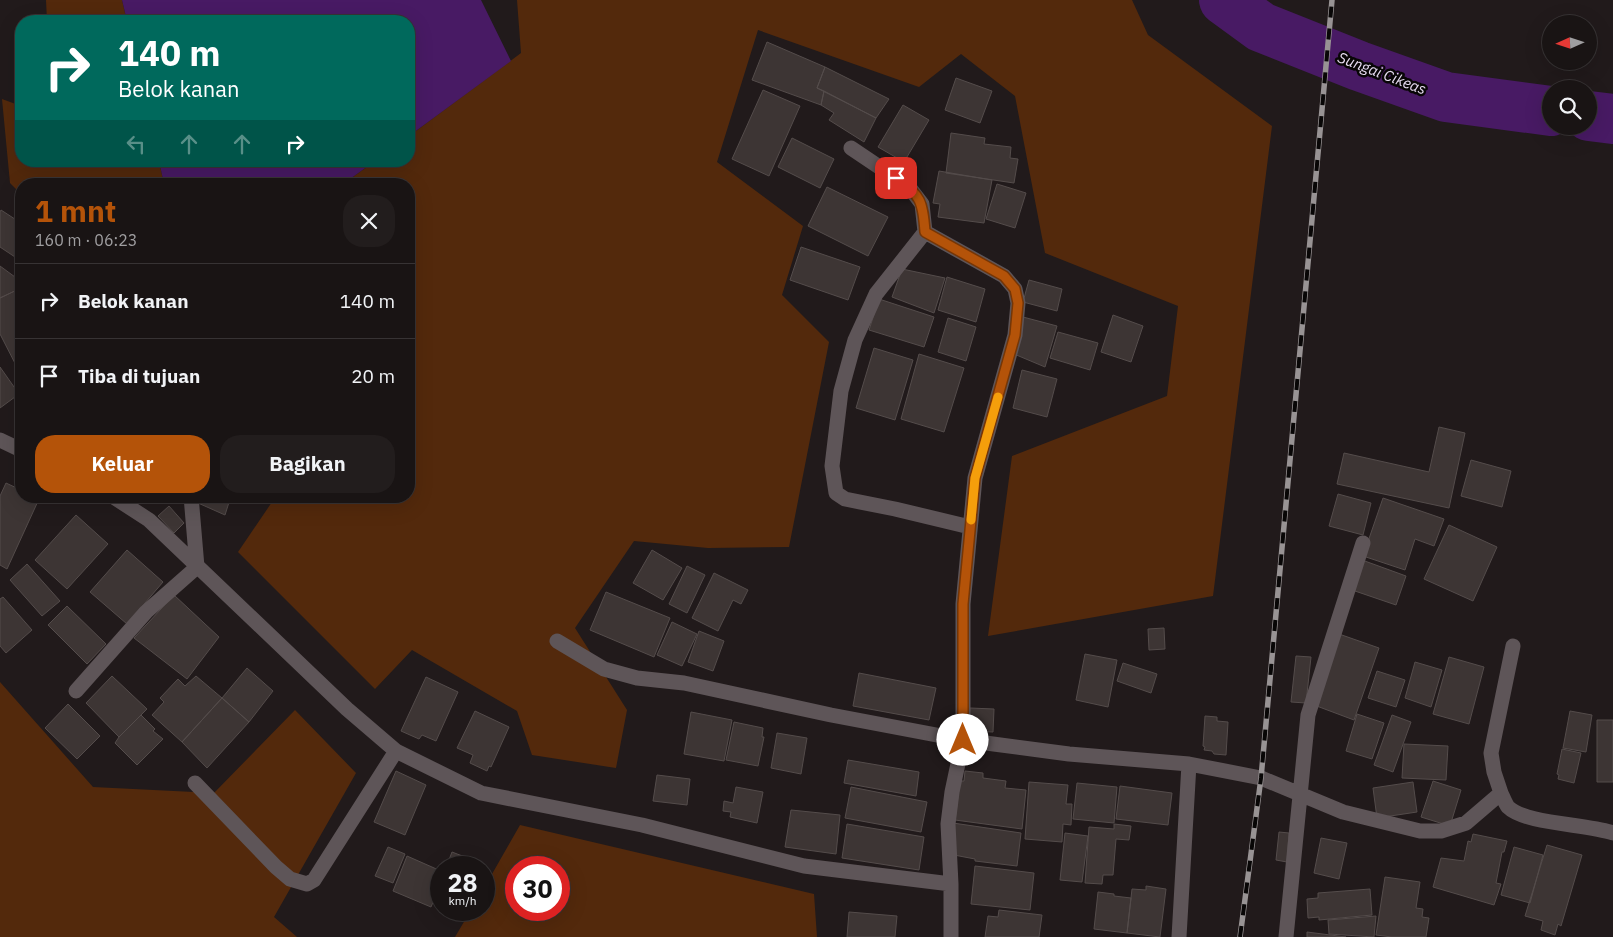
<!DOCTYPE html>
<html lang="id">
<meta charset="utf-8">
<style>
body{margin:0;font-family:"IBM Plex Sans",sans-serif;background:#221d1d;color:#f1f3f6;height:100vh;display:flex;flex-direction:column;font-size:19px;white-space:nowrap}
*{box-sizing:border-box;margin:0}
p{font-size:16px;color:#9f9ea0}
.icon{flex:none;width:28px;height:28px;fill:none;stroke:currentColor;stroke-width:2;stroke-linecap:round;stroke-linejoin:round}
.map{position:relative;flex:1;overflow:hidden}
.panel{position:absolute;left:15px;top:178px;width:400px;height:325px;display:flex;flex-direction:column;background:#191414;border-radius:20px;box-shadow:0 5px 20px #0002,0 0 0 1px #373334}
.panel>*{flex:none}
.banner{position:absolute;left:15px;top:15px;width:400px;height:152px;border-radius:20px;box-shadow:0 5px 20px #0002,0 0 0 1px #373334;background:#00695c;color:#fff;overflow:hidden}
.needle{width:32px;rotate:267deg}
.controls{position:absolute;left:1542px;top:15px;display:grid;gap:10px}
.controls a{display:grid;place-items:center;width:55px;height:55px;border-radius:50%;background:#191414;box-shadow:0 5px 20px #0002,0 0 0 1px #373334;font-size:25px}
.speed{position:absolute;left:430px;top:856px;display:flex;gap:10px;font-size:25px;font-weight:700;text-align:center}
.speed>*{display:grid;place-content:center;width:65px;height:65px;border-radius:50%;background:#191414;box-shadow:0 5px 20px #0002,0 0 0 1px #373334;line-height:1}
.speed small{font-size:12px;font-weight:400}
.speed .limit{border:8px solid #d22;background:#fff;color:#111}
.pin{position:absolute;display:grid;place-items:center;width:42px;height:42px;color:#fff;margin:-21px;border-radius:10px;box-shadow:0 2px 8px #0006}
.me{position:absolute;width:55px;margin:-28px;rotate:0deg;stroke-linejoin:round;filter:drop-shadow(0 0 4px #0008)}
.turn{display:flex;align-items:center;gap:18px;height:105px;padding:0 20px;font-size:22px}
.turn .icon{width:65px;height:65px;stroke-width:2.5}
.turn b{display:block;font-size:35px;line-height:42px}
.lanes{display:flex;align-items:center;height:48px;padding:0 20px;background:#0003;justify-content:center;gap:25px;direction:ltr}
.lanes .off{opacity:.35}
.round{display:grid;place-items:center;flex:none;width:52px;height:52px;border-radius:20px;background:#221d1d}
.overview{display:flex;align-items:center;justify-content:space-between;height:85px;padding:0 20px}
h1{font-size:30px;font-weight:700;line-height:38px;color:#b45309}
.cta{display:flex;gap:10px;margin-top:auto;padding:10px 20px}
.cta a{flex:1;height:58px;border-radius:20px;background:#b45309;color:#fff;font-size:20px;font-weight:700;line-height:58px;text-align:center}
.cta a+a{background:#221d1d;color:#f1f3f6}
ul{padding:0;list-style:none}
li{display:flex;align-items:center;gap:15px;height:75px;padding:0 20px;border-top:1px solid #373334}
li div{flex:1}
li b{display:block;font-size:19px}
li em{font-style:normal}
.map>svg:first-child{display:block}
.green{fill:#53290c;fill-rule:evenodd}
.water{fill:#481a64}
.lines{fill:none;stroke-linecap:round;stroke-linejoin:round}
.river{stroke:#481a64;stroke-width:50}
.building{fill:#3d3534;stroke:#544c4b}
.street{stroke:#5e5558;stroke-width:15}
.rail-casing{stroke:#989394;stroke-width:5.5}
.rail{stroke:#080606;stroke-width:4;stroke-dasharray:11;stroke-linecap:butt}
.route-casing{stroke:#753606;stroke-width:12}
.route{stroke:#b45309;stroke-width:9}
.slow{stroke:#f59e0b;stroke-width:9}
.labels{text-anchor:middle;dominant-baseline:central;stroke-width:5;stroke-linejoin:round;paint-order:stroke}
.water-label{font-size:15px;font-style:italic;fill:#e7dcf1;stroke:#080606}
</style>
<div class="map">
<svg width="1613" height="937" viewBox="0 0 1613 937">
<rect width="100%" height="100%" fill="#211a1b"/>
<path class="green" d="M46,0H122L127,21H47Z
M517,0H1132L1148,35L1272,126L1213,596L988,636L1012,456L1167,396L1178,306L1045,253L1015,96L961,54L919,87L758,30L717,162L803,226L782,295L829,342L789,547L708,548L634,541L575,628L627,710L616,768L532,755L517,711L412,650L375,689L238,552L272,502V496H409V184H343L375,161H409V136L521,53Z
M2,99L21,106V161H159L164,184H21V194L10,183Z
M0,682L93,787L214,793L295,710L356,773L274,917L297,937H0Z
M520,825L814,894L817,937H455L471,910H484V888ZM516,868H559V910H516Z"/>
<path class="water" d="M122,0H481L511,61L409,136V21H127Z
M159,161H375L343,184H164Z"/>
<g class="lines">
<path class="river" d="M1224,0L1261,27L1359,66L1446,97L1551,111
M1589,116L1613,119"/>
</g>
<path class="building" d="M767,42L825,67L817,88L824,91L821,105L752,80Z
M825,67L889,99L876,118L817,88Z
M956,78L992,91L980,123L945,110Z
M763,90L800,106L769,176L732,159Z
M824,91L876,118L864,142L829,120L834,113L821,105Z
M903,105L929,120L904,162L878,147Z
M951,133L985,138L984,144L1011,147L1010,158L1018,159L1014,183L946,173Z
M792,138L834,159L820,188L778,167Z
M939,171L992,180L984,223L938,217L940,204L933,203Z
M997,184L1026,193L1015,228L986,219Z
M827,187L888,217L868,256L808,226Z
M1,210L21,223V261L0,247V212Z
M801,247L860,267L848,300L790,280Z
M0,266L15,277L21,288L0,298Z
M21,267V288L15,277Z
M902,269L945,278L934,313L892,297Z
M947,277L985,289L976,322L938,310Z
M1029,280L1062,289L1057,311L1023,302Z
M21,288V375L0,334V298Z
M879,299L934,317L924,347L869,330Z
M1113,315L1143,326L1131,362L1101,352Z
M1023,317L1057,326L1045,367L1014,354Z
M948,318L976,327L966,361L938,352Z
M1058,332L1098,343L1090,370L1050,358Z
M874,348L913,360L895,420L856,408Z
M919,354L964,368L944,432L901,419Z
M0,367L19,394L0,408Z
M1022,370L1057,379L1047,417L1013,408Z
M1439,427L1465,433L1449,508L1337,484L1344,453L1429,472Z
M1471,460L1511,471L1502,507L1461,496Z
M6,483L21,490V496H34L39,499L7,569L0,565V496Z
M1338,494L1371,503L1363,535L1329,526Z
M201,496H231L225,515L198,503Z
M1383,498L1444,519L1434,546L1415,539L1405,570L1363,556Z
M169,506L184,523L174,533L158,516Z
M76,515L108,544L67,589L35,560Z
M1449,525L1497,547L1473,601L1424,579Z
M127,550L163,582L127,624L90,592Z
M652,550L682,568L663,600L633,583Z
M1362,560L1406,576L1396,605L1352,590Z
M27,564L60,601L42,616L10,580Z
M687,566L705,575L687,613L669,604Z
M714,573L748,590L741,604L733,600L718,631L692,618Z
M606,592L670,618L654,657L590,630Z
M174,595L219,637L187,679L134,638Z
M3,597L32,630L6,653L0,646V599Z
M67,606L106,644L87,664L48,625Z
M672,622L697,634L682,666L657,655Z
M1164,628L1165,649L1149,650L1148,629Z
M699,631L724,641L713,671L688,662Z
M1339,634L1379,648L1354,720L1314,705Z
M1085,654L1117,660L1108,707L1076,700Z
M1296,656L1311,657L1306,703L1291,702Z
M1449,657L1484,667L1469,724L1433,714Z
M1415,662L1442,670L1431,707L1405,698Z
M1123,663L1157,674L1151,693L1117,681Z
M247,668L273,691L249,722L222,698Z
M1377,671L1405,680L1396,707L1368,698Z
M859,673L936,688L929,720L853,706Z
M112,676L147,709L119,737L86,703Z
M196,676L222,698L182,742L152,715L164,702L160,698L178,679L185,686Z
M426,677L458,692L436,741L422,735L419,739L401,731Z
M222,698L249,722L207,768L182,742Z
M68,704L100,736L77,759L45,728Z
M970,708L994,709L993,732L969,731Z
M475,711L509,727L491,767L489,766L487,771L470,763L473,755L457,748Z
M1570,711L1592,715L1586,752L1563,748Z
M691,712L732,720L724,761L684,754Z
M1357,714L1384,723L1372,759L1346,751Z
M141,715L155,729L153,731L163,739L137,765L115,743L119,737Z
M1392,715L1411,722L1393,772L1374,765Z
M1205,716L1217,717V721L1228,722L1226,755L1214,754L1212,751L1204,750L1205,747L1203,746Z
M1597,720H1613V782H1597Z
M734,722L763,728L762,737H764L758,766L726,760Z
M777,733L807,738L801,774L771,768Z
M1404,744L1448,746L1446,780L1402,778Z
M1562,749L1581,753L1574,783L1558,779L1559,775L1557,774Z
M848,760L919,772L916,796L844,783Z
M396,771L426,785L405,835L374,822Z
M965,771L983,773V778L1006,781L1005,788L1026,790L1022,829L955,820L960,781H964Z
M657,775L690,779L687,805L653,801Z
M1433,781L1461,790L1450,826L1421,817Z
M1029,782L1068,785L1066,804H1072L1071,825L1063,824L1062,842L1025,839Z
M1413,782L1417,812L1377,818L1373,788Z
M1077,783L1117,787L1114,823L1073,819Z
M1120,786L1172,793L1168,825L1116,819Z
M736,787L763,792L757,823L730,817L731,812L723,811L724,801L733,803Z
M851,787L927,802L921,832L845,818Z
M791,810L840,815L836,854L785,847Z
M953,823L1021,833L1017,866L975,861V859L954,855Z
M847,824L924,837L919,870L842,858Z
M1114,824L1131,826L1129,840L1116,839L1113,875H1103L1102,884L1085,883L1089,827L1114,829Z
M1279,832L1289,833L1287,862L1276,860Z
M1065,833L1088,836L1082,882L1060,880Z
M1473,834L1507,841L1504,852H1502L1496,883L1501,884L1494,905L1433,887L1441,858L1464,861L1468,841L1471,842Z
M1321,838L1347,843L1339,879L1314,873Z
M1547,845L1582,855L1561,926L1558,924L1555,935L1541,930L1543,921L1525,916Z
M388,847L405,854L393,883L375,876Z
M1514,847L1543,855L1530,903L1501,895Z
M452,852L465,857L460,868H452L447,865Z
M407,856L441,871V883L431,907L393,891Z
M975,866L1034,873L1030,910L971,904Z
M1385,877L1420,882L1416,908L1423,909L1422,917L1429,918L1426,937H1392L1376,935Z
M1146,886L1166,889L1160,937L1127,933L1132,889L1146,890Z
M1370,889L1372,915L1319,920V917L1308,918L1307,899L1318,898V893Z
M1098,892L1114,894V896L1131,898L1127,933L1094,929Z
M999,910L1042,915L1039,937H985L988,916L998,917Z
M849,912L897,916L895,937H847Z
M1376,916L1374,937L1329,934L1328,920Z
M1307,932L1346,937H1307Z"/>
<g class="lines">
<path class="street" d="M851,148L909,187L922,204L925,232L1004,276L1015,289L1018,303L1015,335L975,478L963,604V740L952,792L948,824L951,884V937
M925,232L876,294L855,340L841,391L832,466L836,493L845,499L895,509L970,527
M0,440L21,450
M112,496L149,520L347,709L396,751L481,793L642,825L804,866L951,884
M557,641L604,669L637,678L684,683L831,715L963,740L1069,754L1189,764L1261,778L1343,812L1420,831H1441L1466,823L1501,793C1503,797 1505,803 1508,807C1525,824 1588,824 1613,833
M76,691L146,612L197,567L191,496
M195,783L276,867L290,879L307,884L314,880L396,751
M1501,793L1494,772L1491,753L1513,646
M1179,937L1189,764
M1286,937L1308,715L1363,543"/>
<g class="rail-casing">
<path id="rail" d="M1240,937L1261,778L1332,0"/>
</g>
<use href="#rail" class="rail"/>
</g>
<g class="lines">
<g class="route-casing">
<path id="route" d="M896,178C921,195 923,202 925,232L1004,276L1015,289L1018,303L1015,335L975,478L963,604V740"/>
</g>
<use href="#route" class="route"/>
<path class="slow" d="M971,520L975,478L998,397"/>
</g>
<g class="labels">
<g class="water-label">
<text transform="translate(1382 73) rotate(21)">Sungai Cikeas</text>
</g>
</g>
</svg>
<div class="controls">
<a><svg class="needle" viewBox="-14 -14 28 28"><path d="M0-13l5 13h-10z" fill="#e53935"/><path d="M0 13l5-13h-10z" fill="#9f9ea0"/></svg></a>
<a><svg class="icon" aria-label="search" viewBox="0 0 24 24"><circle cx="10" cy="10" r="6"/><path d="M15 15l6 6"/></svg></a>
</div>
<div class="speed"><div>28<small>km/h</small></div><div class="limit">30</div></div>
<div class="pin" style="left:896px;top:178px;background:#d93025"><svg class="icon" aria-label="arrive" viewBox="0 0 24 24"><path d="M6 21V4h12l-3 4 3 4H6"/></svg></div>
<svg class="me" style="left:963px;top:740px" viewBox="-20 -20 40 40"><circle r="19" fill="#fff"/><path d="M0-13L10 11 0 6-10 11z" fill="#b45309"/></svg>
<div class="banner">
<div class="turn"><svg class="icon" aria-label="right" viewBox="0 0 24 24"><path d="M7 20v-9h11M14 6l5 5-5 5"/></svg><div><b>140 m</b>Belok kanan</div></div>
<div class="lanes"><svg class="icon off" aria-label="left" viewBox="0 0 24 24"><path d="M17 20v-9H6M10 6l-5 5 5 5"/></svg><svg class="icon off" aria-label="ahead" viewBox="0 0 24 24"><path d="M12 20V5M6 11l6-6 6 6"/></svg><svg class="icon off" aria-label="ahead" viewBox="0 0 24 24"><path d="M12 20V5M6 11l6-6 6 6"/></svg><svg class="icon" aria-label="right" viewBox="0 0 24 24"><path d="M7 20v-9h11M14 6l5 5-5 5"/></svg></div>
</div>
<section class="panel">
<div class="overview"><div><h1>1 mnt</h1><p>160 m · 06:23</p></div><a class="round"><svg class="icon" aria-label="close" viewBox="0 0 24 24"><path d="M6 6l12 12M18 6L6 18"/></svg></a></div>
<ul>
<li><svg class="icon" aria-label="right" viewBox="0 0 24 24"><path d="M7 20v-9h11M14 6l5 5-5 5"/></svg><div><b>Belok kanan</b></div><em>140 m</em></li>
<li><svg class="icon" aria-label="arrive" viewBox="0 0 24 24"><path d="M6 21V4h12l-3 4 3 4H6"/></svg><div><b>Tiba di tujuan</b></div><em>20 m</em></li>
</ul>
<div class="cta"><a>Keluar</a><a>Bagikan</a></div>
</section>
</div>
